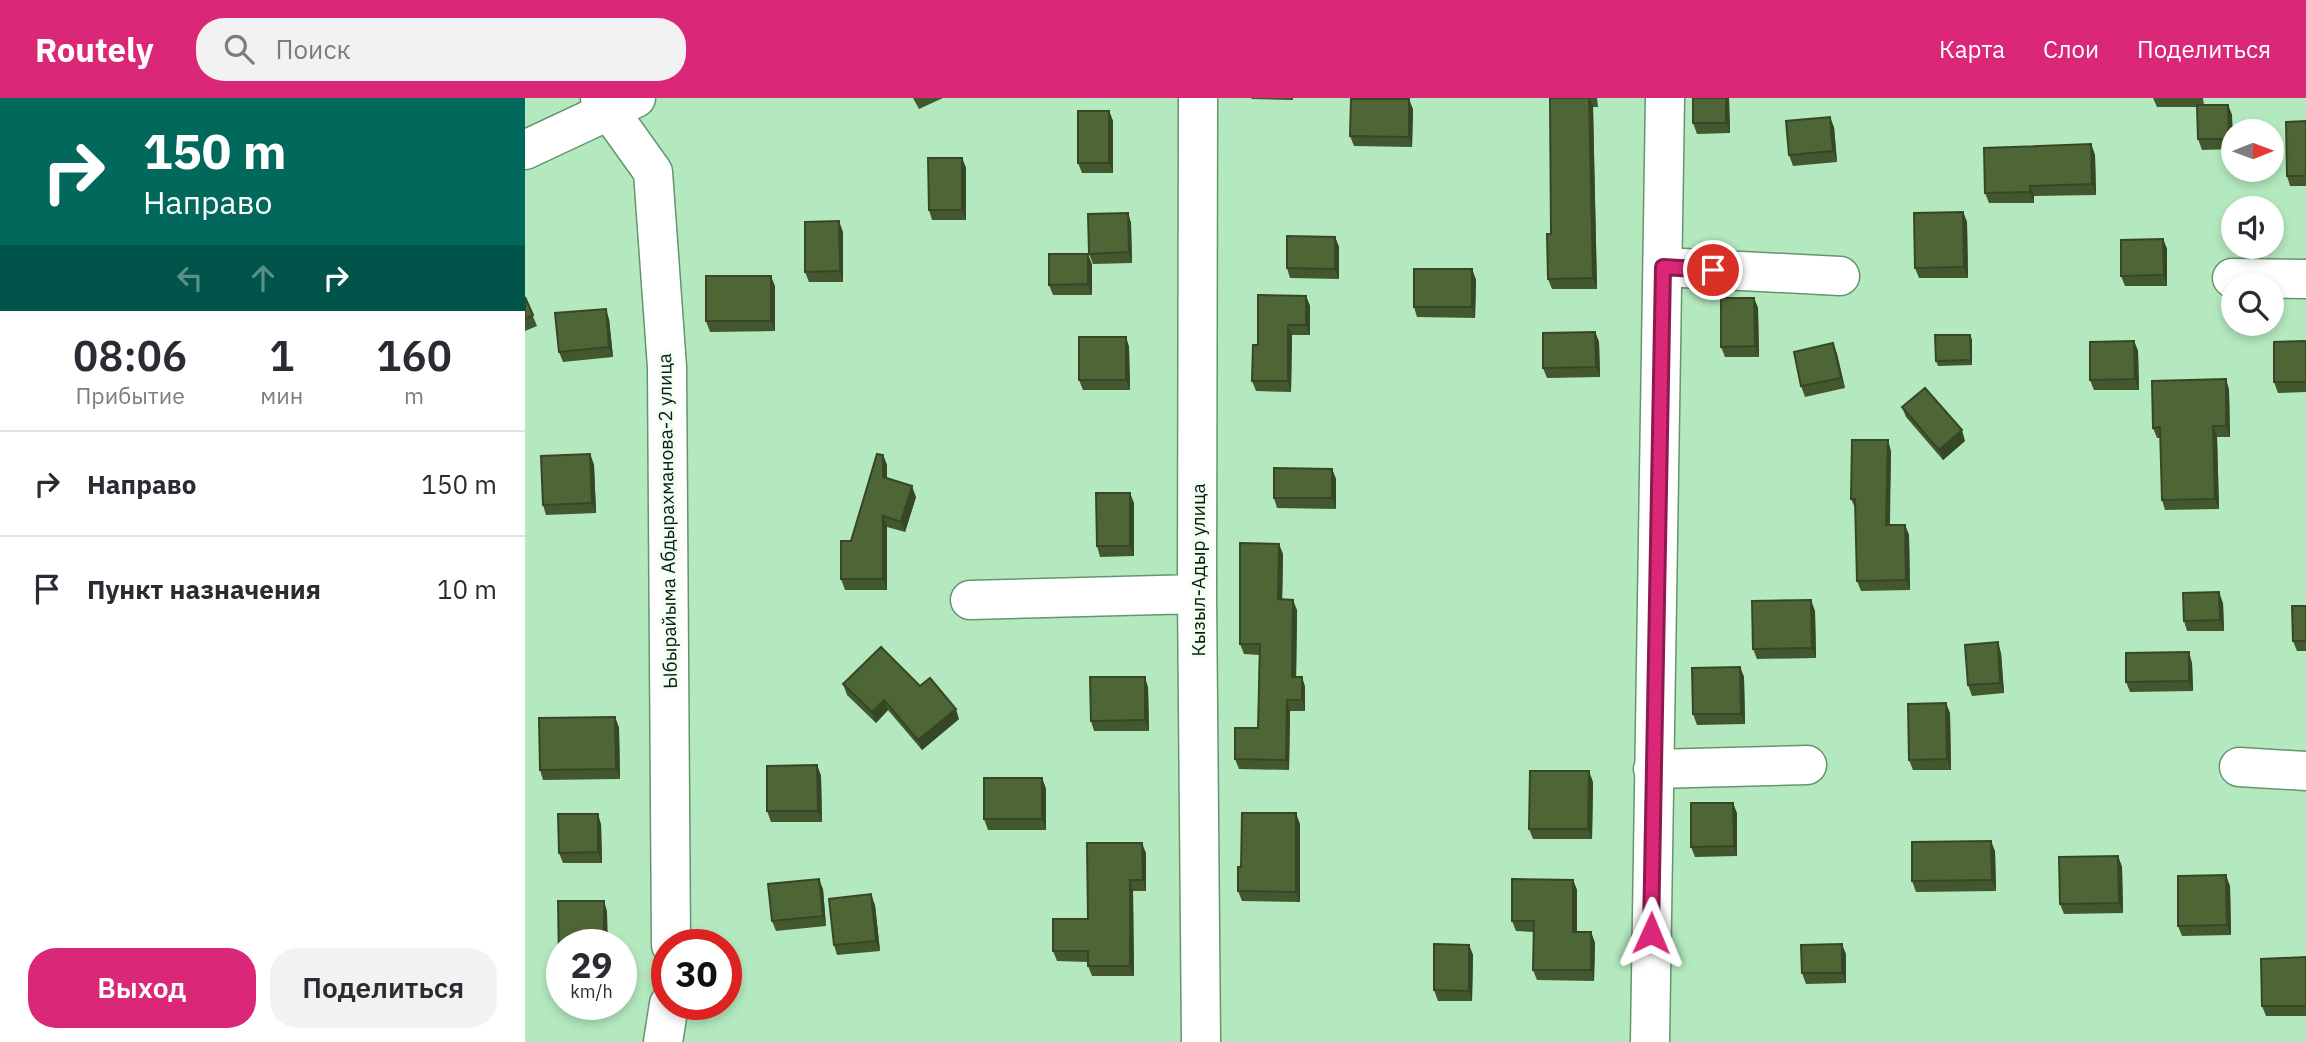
<!DOCTYPE html>
<html lang="ru">
<meta charset="utf-8">
<style>
body{margin:0;font-family:"IBM Plex Sans",sans-serif;background:#f2f2f3;color:#2b2b33;height:100vh;display:flex;flex-direction:column;font-size:26px;white-space:nowrap}
*{box-sizing:border-box;margin:0}
p{font-size:23px;color:#7c7c81}
.icon{flex:none;width:38px;height:38px;fill:none;stroke:currentColor;stroke-width:2;stroke-linecap:round;stroke-linejoin:round}
.map{position:relative;flex:1;overflow:hidden}
.drawer{display:flex;flex-direction:column;background:#fff;width:525px}
.drawer>*{flex:none}
.hud{background:#00695c;color:#fff;overflow:hidden}
.needle{width:46px;rotate:89deg}
.controls{position:absolute;left:1696px;top:21px;display:grid;gap:14px}
.controls a{display:grid;place-items:center;width:63px;height:63px;border-radius:50%;background:#fff;box-shadow:0 4px 10px #0003;font-size:35px}
.speed{position:absolute;left:21px;top:831px;display:flex;gap:14px;font-size:35px;font-weight:700;text-align:center}
.speed>*{display:grid;place-content:center;width:91px;height:91px;border-radius:50%;background:#fff;box-shadow:0 4px 10px #0003;line-height:1}
.speed small{font-size:18px;font-weight:400}
.speed .limit{border:10px solid #d22;background:#fff;color:#111}
.pin{position:absolute;display:grid;place-items:center;width:60px;height:60px;color:#fff;margin:-30px;border:4px solid #fff;border-radius:50%;box-shadow:0 2px 7px #0007}
.me{position:absolute;width:77px;margin:-38px;rotate:1deg;stroke-linejoin:round;filter:drop-shadow(0 0 5px #0008)}
.turn{display:flex;align-items:center;gap:24px;height:147px;padding:0 28px;font-size:32px}
.turn .icon{width:91px;height:91px;stroke-width:2.5}
.turn b{display:block;font-size:49px;line-height:60px}
.lanes{display:flex;align-items:center;height:66px;padding:0 28px;background:#0003;justify-content:center;gap:35px;direction:ltr}
.lanes .off{opacity:.35}
.eta{display:flex;justify-content:space-evenly;align-items:center;height:119px;text-align:center}
.eta b{font-size:42px;font-weight:600;line-height:49px}
.primary-button{display:flex;gap:14px;margin-top:auto;padding:14px 28px}
.primary-button a{flex:1;height:80px;border-radius:28px;background:#db2777;color:#fff;font-size:28px;font-weight:600;line-height:80px;text-align:center}
.primary-button a+a{background:#f2f2f3;color:#2b2b33}
ul{padding:0;list-style:none}
li{display:flex;align-items:center;gap:21px;height:105px;padding:0 28px;border-top:2px solid #e1e1e2}
li div{flex:1}
li b{display:block;font-size:26px}
li em{font-style:normal}
header{display:flex;align-items:center;gap:42px;box-sizing:border-box;height:98px;padding:0 35px;background:#db2777;color:#fff}
header strong{font-size:33px}
nav{display:flex;gap:38px;margin-inline-start:auto;font-size:24px}
.search{width:490px;height:63px;background:#f2f2f3;display:flex;align-items:center;gap:18px;box-sizing:border-box;padding:0 24px;border-radius:28px;color:#7c7c81;font-size:26px}
main{display:flex;flex:1;min-height:0}
.map>svg:first-child{display:block}
.lines{fill:none;stroke-linecap:round;stroke-linejoin:round}
.minor-casing{stroke:#64956f;stroke-width:41}
.minor{stroke:#fff;stroke-width:38}
.wall{fill:#43582e}
.shaded-wall{fill:#374726}
.building{fill:#4e6636;stroke:#374726;stroke-width:2}
.route-casing{stroke:#8e194d;stroke-width:18}
.route{stroke:#db2777;stroke-width:12}
.labels{text-anchor:middle;dominant-baseline:central;stroke-width:7;stroke-linejoin:round;paint-order:stroke}
.street-label{font-size:19px;fill:#0b1f11;stroke:#f3fef5}
</style>
<header>
<strong>Routely</strong>
<div class="search"><svg class="icon" aria-label="search" viewBox="0 0 24 24"><circle cx="10" cy="10" r="6"/><path d="M15 15l6 6"/></svg>Поиск</div>
<nav><a>Карта</a><a>Слои</a><a>Поделиться</a></nav>
</header>
<main>
<section class="drawer">
<div class="hud">
<div class="turn"><svg class="icon" aria-label="right" viewBox="0 0 24 24"><path d="M7 20v-9h11M14 6l5 5-5 5"/></svg><div><b>150 m</b>Направо</div></div>
<div class="lanes"><svg class="icon off" aria-label="left" viewBox="0 0 24 24"><path d="M17 20v-9H6M10 6l-5 5 5 5"/></svg><svg class="icon off" aria-label="ahead" viewBox="0 0 24 24"><path d="M12 20V5M6 11l6-6 6 6"/></svg><svg class="icon" aria-label="right" viewBox="0 0 24 24"><path d="M7 20v-9h11M14 6l5 5-5 5"/></svg></div>
</div>
<div class="eta">
<div><b>08:06</b><p>Прибытие</p></div>
<div><b>1</b><p>мин</p></div>
<div><b>160</b><p>m</p></div>
</div>
<ul>
<li><svg class="icon" aria-label="right" viewBox="0 0 24 24"><path d="M7 20v-9h11M14 6l5 5-5 5"/></svg><div><b>Направо</b></div><em>150 m</em></li>
<li><svg class="icon" aria-label="arrive" viewBox="0 0 24 24"><path d="M6 21V4h12l-3 4 3 4H6"/></svg><div><b>Пункт назначения</b></div><em>10 m</em></li>
</ul>
<div class="primary-button"><a>Выход</a><a>Поделиться</a></div>
</section>
<div class="map">
<svg width="1781" height="944" viewBox="0 0 1781 944">
<rect width="100%" height="100%" fill="#b4e9bf"/>
<g class="lines">
<g class="minor-casing">
<path id="minor" d="M75,0L128,74L142,269L146,847
M673,0L672,496L676,944
M0,52L111,0
M1138,169L1315,178
M1707,180L1781,181
M445,502L672,496
M1714,669L1781,673
M1128,671L1282,667
M138,944L144,906
M1125,944L1140,0"/>
</g>
<use href="#minor" class="minor"/>
</g>
<path class="wall" d="M388,0H418L394,11Z
M726,0H768V2L727,1Z
M1025,0H1072L1073,9H1068L1072,191H1027L1023,181L1026,136Z
M1204,0L1205,35L1172,36L1168,25Z
M1628,0H1678L1679,7H1703L1707,17L1708,51L1677,52L1673,41L1672,9H1632Z
M888,11L887,49L829,48L825,38Z
M584,13L588,23V75H557L553,65Z
M1781,23V88H1765L1762,78Z
M1309,29L1312,64L1268,68L1264,57Z
M1566,46L1570,57L1571,97L1509,98V105H1464L1460,95Z
M437,60L441,70V122H407L404,112Z
M1438,114L1442,124L1443,180H1394L1390,170Z
M603,115L606,125L607,165L568,166L564,156Z
M318,134V184H284L280,174Z
M810,139L814,149V181L765,180L762,170Z
M1638,141L1642,151V188H1600L1596,178Z
M567,166V197H528L524,187Z
M947,171L951,182L950,220L892,219L889,209Z
M250,188V233L185,234L181,223Z
M781,198L785,208V237H767L766,294L731,293L727,283Z
M0,199L12,228L0,233Z
M1229,200L1233,210L1234,259H1200L1196,249Z
M84,221L88,259L38,264L34,254Z
M1070,234L1074,244L1075,279L1022,280L1018,270Z
M1445,237L1447,242V267L1413,268L1411,263Z
M601,239L604,249L605,292H558L554,282Z
M1609,243L1613,253L1614,292H1569L1565,282Z
M1781,243V294L1753,295L1749,284Z
M1308,245L1312,256L1320,290L1280,299L1276,288Z
M1701,281L1704,292L1705,339H1692L1694,411L1640,412L1637,402L1635,340H1632L1628,330Z
M1377,309L1440,343L1418,362L1381,319Z
M1366,353L1365,427H1380L1384,437L1385,492L1336,493L1332,483L1331,412L1326,401Z
M65,356L69,367L71,415L21,417L18,407Z
M358,357L362,367V381L391,399L380,434L362,429V492H320L316,481L326,443Z
M807,371L811,381V411L752,410L749,400Z
M609,405V458L575,459L572,448Z
M758,456L757,501L772,512L771,579H777L780,589V613H765L764,672L714,671L710,661L733,630L734,557L719,556L715,546Z
M1698,505L1699,533H1662L1659,523Z
M1781,508V553H1772L1768,543Z
M1290,513L1291,560L1232,561L1228,551Z
M1476,555L1479,595L1447,598L1443,587Z
M1667,565L1668,593L1605,594L1601,584Z
M1215,569L1219,579L1220,626L1172,627L1168,616Z
M318,586L395,588L434,621L397,652L363,612L351,625L322,597Z
M623,589L624,633H569L566,623Z
M1425,615L1426,672H1388L1384,662Z
M90,619L94,630L95,681L18,682L15,672Z
M292,667L296,678L297,724H246L242,713Z
M517,680L521,691V732H463L459,721Z
M1068,684L1067,741H1008L1004,731Z
M1212,715V758L1170,759L1166,749Z
M76,726L77,765H38L34,755Z
M775,726V804L717,803L713,793L716,769Z
M1470,753L1471,793L1391,794L1387,783Z
M621,755V793H608L609,878H567L563,868V864L532,863L528,853L563,821Z
M1593,758L1597,769L1598,815L1539,816L1535,806Z
M1048,782L1052,792V834H1066L1070,845L1069,883L1012,882L1008,872L1009,834L991,833L987,823Z
M1705,788L1706,837L1657,838L1653,828Z
M298,791L301,828L251,833L247,823Z
M350,807L355,853L312,857L309,847Z
M944,847L948,857L947,903H913L909,892Z
M1321,856V885L1281,886L1277,875Z
M1781,859V918H1741L1737,908Z"/>
<path class="shaded-wall" d="M1065,0L1068,9L1072,191L1068,180Z
M1201,0H1204L1205,35L1201,25Z
M884,1L888,11L887,49L884,39Z
M1703,7L1707,17L1708,51L1704,41Z
M584,13L588,23V75L584,65Z
M1305,19L1309,29L1312,64L1308,53Z
M1566,46L1570,57L1571,97L1567,86Z
M437,60L441,70V122L437,112Z
M1505,88L1509,98V105L1505,94Z
M1438,114L1442,124L1443,180L1439,169Z
M603,115L606,125L607,165L604,154Z
M314,123L318,134V184L315,173Z
M810,139L814,149V181L810,171Z
M1638,141L1642,151V188L1639,177Z
M563,156L567,166V197L563,186Z
M947,171L951,182L950,220L947,209Z
M246,178L250,188V233L246,223Z
M781,198L785,208V237L781,227Z
M1229,200L1233,210L1234,259L1230,248Z
M81,211L84,221L88,259L84,249Z
M763,227L767,237L766,294L763,283Z
M1070,234L1074,244L1075,279L1071,269Z
M1445,237L1447,242V267L1446,262Z
M601,239L604,249L605,292L601,282Z
M1609,243L1613,253L1614,292L1610,281Z
M1308,245L1312,256L1320,290L1316,280Z
M1701,281L1704,292L1705,339L1701,328Z
M1688,328L1692,339L1694,411L1690,401Z
M1437,332L1440,343L1418,362L1414,352Z
M1363,342L1366,353L1364,438L1361,427Z
M65,356L69,367L71,415L67,405Z
M358,357L362,367V390L358,379Z
M807,371L811,381V411L807,400Z
M387,388L391,399L380,434L376,424Z
M605,395L609,405V458L605,448Z
M358,418L362,429V492L358,481Z
M1380,427L1384,437L1385,492L1381,482Z
M754,446L758,456L757,512L753,501Z
M1694,494L1698,505L1699,533L1695,522Z
M768,502L772,512L771,589L767,579Z
M1286,502L1290,513L1291,560L1287,550Z
M1473,544L1476,555L1479,595L1475,585Z
M1664,554L1667,565L1668,593L1664,583Z
M1215,569L1219,579L1220,626L1216,616Z
M620,579L623,589L624,633L620,622Z
M777,579L780,589V613L777,602Z
M359,602L363,612L351,625L347,614Z
M762,602L765,613L764,672L761,662Z
M1421,605L1425,615L1426,672L1422,661Z
M431,611L434,621L397,652L393,642Z
M90,619L94,630L95,681L91,671Z
M292,667L296,678L297,724L293,713Z
M1064,673L1068,684L1067,741L1063,731Z
M517,680L521,691V732L517,721Z
M1208,705L1212,715V758L1209,748Z
M771,715L775,726V804L771,794Z
M73,716L76,726L77,765L73,754Z
M1466,743L1470,753L1471,793L1467,782Z
M617,745L621,755V793L618,782Z
M1593,758L1597,769L1598,815L1594,805Z
M1701,777L1705,788L1706,837L1702,827Z
M294,781L298,791L301,828L298,818Z
M605,782L608,793L609,878L605,868Z
M1048,782L1052,792V844L1048,834Z
M346,796L350,807L355,853L351,843Z
M79,803L82,813L83,847H79Z
M1066,834L1070,845L1069,883L1066,872Z
M1317,846L1321,856V885L1317,875Z
M944,847L948,857L947,903L944,893Z"/>
<path class="building" d="M1025,0H1064L1068,180L1023,181L1022,136H1026Z
M1168,0H1201V25H1168Z
M826,1H884V39L825,38Z
M1672,7H1703L1704,41H1673Z
M553,13H584V65H553Z
M1305,19L1308,53L1264,57L1261,23Z
M1781,23V78H1762L1761,24Z
M1566,46L1567,86L1505,88V94L1460,95L1459,50Z
M403,60H437V112H404Z
M1438,114L1439,169L1390,170L1389,115Z
M603,115L604,154L564,156L563,116Z
M314,123L315,173L280,174V124Z
M762,138L810,139V171L762,170Z
M1638,141L1639,177L1596,178V142Z
M524,156H563V186L524,187Z
M889,171H947V209H889Z
M181,178H246V223H181Z
M733,197L781,198V227H763V283H727L728,247H733Z
M0,199L8,217L0,221Z
M1196,200H1229L1230,248L1196,249Z
M81,211L84,249L34,254L30,215Z
M1070,234L1071,269L1018,270V235Z
M1410,237H1445L1446,262L1411,263Z
M554,239H601V282H554Z
M1609,243L1610,281L1565,282V244Z
M1781,243V284H1749V244Z
M1308,245L1316,280L1276,288L1269,254Z
M1701,281V328H1688L1690,401L1637,402L1635,329L1628,330L1627,283Z
M1400,290L1437,332L1414,352L1377,309Z
M1327,342H1363L1361,427H1380L1381,482L1332,483L1330,401H1326Z
M65,356L67,405L18,407L16,358Z
M352,356L358,357V379L387,388L376,424L358,418V481H316V443H326Z
M749,370L807,371V400H749Z
M571,395H605V448H572Z
M715,445L754,446L753,501L768,502L767,579H777V602H762L761,662L710,661V630H733L735,546H715Z
M1694,494L1695,522L1659,523L1658,495Z
M1286,502L1287,550L1228,551L1227,503Z
M1767,508H1781V543H1768Z
M1473,544L1475,585L1443,587L1440,547Z
M356,549L395,588L405,580L431,611L393,642L359,602L347,614L318,586Z
M1664,554V583L1601,584V555Z
M1215,569L1216,616H1168L1167,570Z
M565,579H620V622L566,623Z
M1421,605L1422,661L1384,662L1383,606Z
M90,619L91,671L15,672L14,620Z
M292,667L293,713H242V668Z
M1005,673H1064L1063,731H1004Z
M459,680H517V721H459Z
M1166,705H1208L1209,748L1166,749Z
M717,715H771V794L713,793V769H716Z
M33,716H73V754L34,755Z
M1466,743L1467,782L1387,783V744Z
M562,745H617L618,782H605V868H563V853H528V821H563Z
M1593,758L1594,805L1535,806L1534,759Z
M1701,777L1702,827L1653,828V778Z
M294,781L298,818L247,823L243,786Z
M987,781L1048,782V834H1066V872H1008L1009,823H987Z
M346,796L351,843L309,847L304,801Z
M33,803H79V847H37V865H34Z
M909,846L944,847V893L909,892Z
M1317,846V875H1277L1276,847Z
M1781,859V908H1737L1736,861Z"/>
<g class="lines">
<g class="route-casing">
<path id="route" d="M1126,835L1138,169L1188,172"/>
</g>
<use href="#route" class="route"/>
</g>
<g class="labels">
<g class="street-label">
<text transform="translate(142 423) rotate(-91)">Ыбырайыма Абдырахманова-2 улица</text>
<text transform="translate(673 472) rotate(-90)">Кызыл-Адыр улица</text>
</g>
</g>
</svg>
<div class="controls">
<a><svg class="needle" viewBox="-14 -14 28 28"><path d="M0-13l5 13h-10z" fill="#e53935"/><path d="M0 13l5-13h-10z" fill="#7c7c81"/></svg></a>
<a><svg class="icon" aria-label="sound" viewBox="0 0 24 24"><path d="M4 9h4l5-4v14l-5-4H4zM17 9q2 3 0 6"/></svg></a>
<a><svg class="icon" aria-label="search" viewBox="0 0 24 24"><circle cx="10" cy="10" r="6"/><path d="M15 15l6 6"/></svg></a>
</div>
<div class="speed"><div>29<small>km/h</small></div><div class="limit">30</div></div>
<div class="pin" style="left:1188px;top:172px;background:#d93025"><svg class="icon" aria-label="arrive" viewBox="0 0 24 24"><path d="M6 21V4h12l-3 4 3 4H6"/></svg></div>
<svg class="me" style="left:1126px;top:835px" viewBox="-20 -20 40 40"><path d="M0-17L14 15 0 8-14 15z" fill="#db2777" stroke="#fff" stroke-width="4"/></svg>
</div>
</main>
